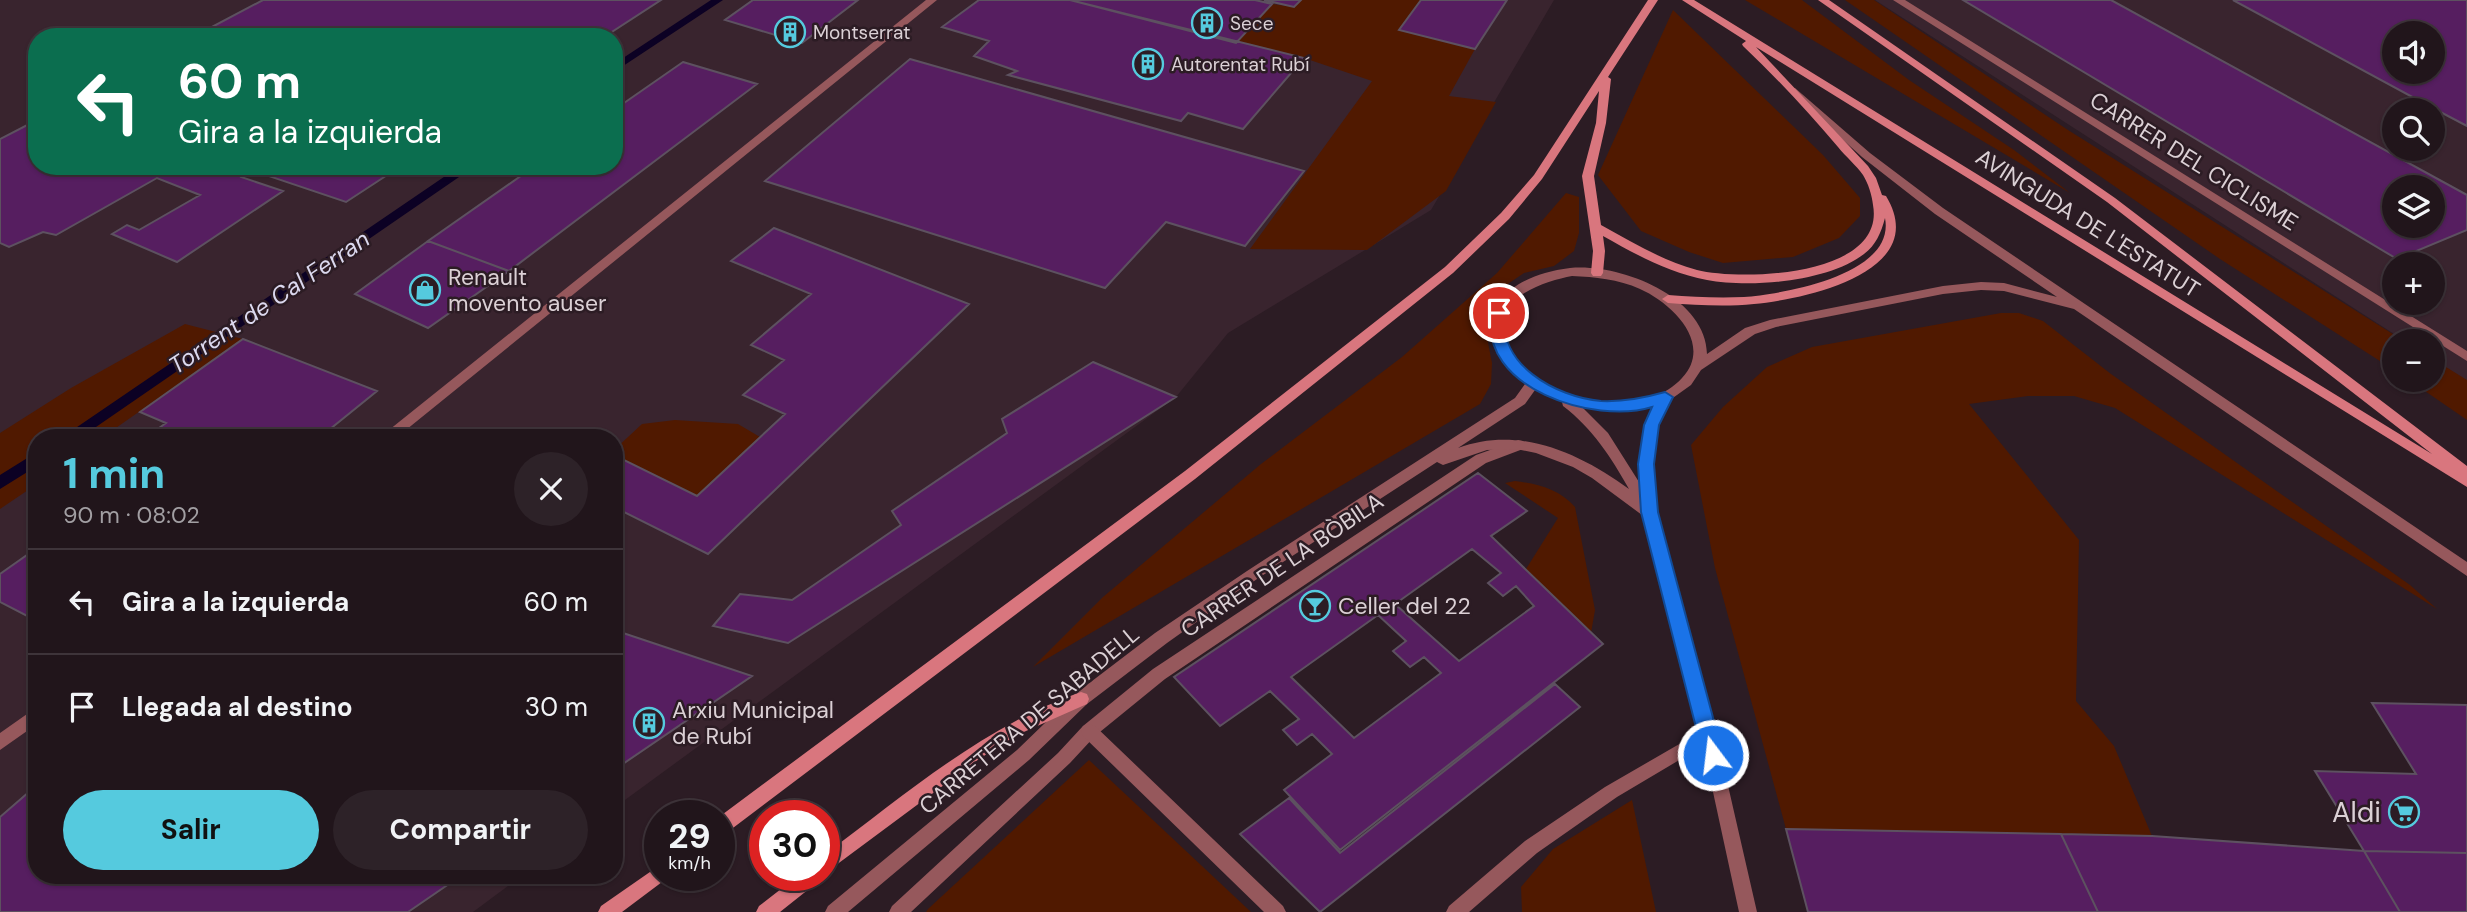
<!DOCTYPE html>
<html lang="es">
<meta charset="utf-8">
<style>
body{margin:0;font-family:"DM Sans",sans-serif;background:#2d2228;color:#f1f3f6;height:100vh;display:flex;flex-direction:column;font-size:26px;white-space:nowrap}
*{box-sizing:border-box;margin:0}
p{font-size:23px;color:#a29fa3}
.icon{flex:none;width:38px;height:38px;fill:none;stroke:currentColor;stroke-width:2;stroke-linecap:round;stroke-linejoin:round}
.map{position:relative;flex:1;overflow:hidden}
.panel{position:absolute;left:28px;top:429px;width:595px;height:455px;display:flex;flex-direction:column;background:#21151b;border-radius:28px;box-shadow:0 2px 5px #0004,0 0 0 2px #3e343a}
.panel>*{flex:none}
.guide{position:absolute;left:28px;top:28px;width:595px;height:147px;border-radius:28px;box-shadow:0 2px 5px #0004,0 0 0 2px #3e343a;background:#0b6e4f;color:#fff;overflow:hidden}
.buttons{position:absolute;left:2382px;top:21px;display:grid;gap:14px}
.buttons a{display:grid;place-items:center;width:63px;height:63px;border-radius:50%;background:#21151b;box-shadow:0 2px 5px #0004,0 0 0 2px #3e343a;font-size:35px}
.speed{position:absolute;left:644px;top:800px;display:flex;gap:14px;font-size:35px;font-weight:700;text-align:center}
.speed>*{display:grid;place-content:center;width:91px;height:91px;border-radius:50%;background:#21151b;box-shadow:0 2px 5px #0004,0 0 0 2px #3e343a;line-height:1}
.speed small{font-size:18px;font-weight:400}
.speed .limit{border:10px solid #d22;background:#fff;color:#111}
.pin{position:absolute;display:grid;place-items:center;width:60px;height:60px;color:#fff;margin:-30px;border:4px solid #fff;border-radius:50%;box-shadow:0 2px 7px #0007}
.me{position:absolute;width:77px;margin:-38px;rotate:345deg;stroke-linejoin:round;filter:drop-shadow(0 0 5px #0008)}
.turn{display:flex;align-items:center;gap:24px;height:147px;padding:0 35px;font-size:32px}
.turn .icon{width:91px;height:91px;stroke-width:2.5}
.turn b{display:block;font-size:49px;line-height:60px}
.round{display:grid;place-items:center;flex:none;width:74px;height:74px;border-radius:37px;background:#2d2228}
.head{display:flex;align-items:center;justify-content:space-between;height:119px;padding:0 35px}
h1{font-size:42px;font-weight:700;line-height:52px;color:#55cade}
.action{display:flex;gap:14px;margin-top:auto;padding:14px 35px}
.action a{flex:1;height:80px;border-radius:42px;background:#55cade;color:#111;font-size:28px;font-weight:700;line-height:80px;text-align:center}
.action a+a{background:#2d2228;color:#f1f3f6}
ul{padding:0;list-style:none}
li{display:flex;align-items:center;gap:21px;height:105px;padding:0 35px;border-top:2px solid #3e343a}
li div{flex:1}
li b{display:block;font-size:26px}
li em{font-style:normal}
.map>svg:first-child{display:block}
.built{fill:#39242e;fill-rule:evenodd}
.green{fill:#501900}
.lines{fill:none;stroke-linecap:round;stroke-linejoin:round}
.stream{fill:#0c0124;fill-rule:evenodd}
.building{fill:#561e60;stroke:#5d5160;stroke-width:2;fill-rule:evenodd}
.pedestrian{fill:#96585c;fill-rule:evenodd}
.minor{fill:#96585c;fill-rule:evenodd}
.tertiary{fill:#96585c;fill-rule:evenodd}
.secondary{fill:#d9767e;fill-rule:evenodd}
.route{fill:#1a73e8;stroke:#114b97;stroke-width:2}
.labels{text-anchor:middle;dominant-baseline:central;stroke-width:5;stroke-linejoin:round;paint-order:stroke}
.far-poi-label{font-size:19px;fill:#dbd0d5;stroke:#2c1c24;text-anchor:start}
.street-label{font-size:23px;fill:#dbd0d5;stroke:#2c1c24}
.poi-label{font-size:23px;fill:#dbd0d5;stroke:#2c1c24;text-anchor:start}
.water-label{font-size:24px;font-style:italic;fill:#dbd8ee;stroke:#2c1c24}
.near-poi-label{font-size:28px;fill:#dbd0d5;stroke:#2c1c24;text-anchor:end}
</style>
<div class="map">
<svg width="2467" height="912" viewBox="0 0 2467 912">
<rect width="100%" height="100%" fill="#2c1c24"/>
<path class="built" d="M0,0H1554L1431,210L1228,333L1176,397L614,808V438H37V875H523L473,912H0ZM37,37H614V166H37Z
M1875,0H2467V381L2433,359L2432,341H2405ZM2394,33H2432V72H2394ZM2394,110H2432V149H2394ZM2394,187H2432V226H2394ZM2394,264H2432V303H2394Z"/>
<path class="green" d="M1301,0H1421L1399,30L1475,49L1449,96L1496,102L1446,191L1367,250L1250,249L1372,81L1304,58L1236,43L1272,4L1294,7Z
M1745,0H1802L1909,80L2014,150L2070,193Z
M1845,0H1874L2068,130L2404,341H2394V370L2220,259Z
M1673,10L1823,155L1860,198V216L1839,238L1793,257L1723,263L1689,252L1641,231L1598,175Z
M1566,193L1579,197V233L1574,251L1554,266L1524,273L1493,294L1483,317L1492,363L1491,384L1480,404L1033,667L1103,597L1261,464L1402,357L1497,273Z
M2001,313H2019L2043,321L2111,374L2410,585L2437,609L2115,408L2074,396H2028L1969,404L2079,540L2076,701L2114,746L2152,836L1786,829L1715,568L1691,445L1723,407L1767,367L1812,347Z
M185,324L243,339L103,437L37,438V484L0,509V433L71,388Z
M2433,359L2467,380V420L2409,380H2432Z
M675,420L738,424L760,437L697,496L614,455V450L642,424Z
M1515,481C1538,484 1559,489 1575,507L1595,610L1591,633L1526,569L1558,518L1505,483Z
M1089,760L1251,912H926L928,909Z
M1632,800L1656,912H1522L1521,887L1553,849Z"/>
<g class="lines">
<path class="stream" d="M711,0H723L614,72V64Z
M460,166H475L80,438H61Z
M37,452V466L0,489V475Z"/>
</g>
<path class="building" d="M263,0H661L604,37H193Z
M753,0H858L802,43L725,20Z
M979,0H1070L1304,58L1243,129L1188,113L1181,121L1008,75L1017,71L974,56L989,41L942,27Z
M1070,0H1255L1272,4L1236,43Z
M1264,0H1301L1294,7Z
M1421,0H1507L1475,49L1399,30Z
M1963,0H2111L2467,195V230L2397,259ZM2394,187H2432V226H2394Z
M2233,0H2467V126L2429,106ZM2394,33H2432V72H2394Z
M910,59L1304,171L1245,246L1166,222L1105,288L765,181Z
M683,62L757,84L509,271L428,241L535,166H614V110Z
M37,120V166H401L346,202L245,168L241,177L283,191L177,262L112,234L127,225L139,230L200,195L157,178L56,235L43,232L9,247L0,243V139Z
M774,228L969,304L708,554L614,507V455L697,496L785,414L743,395L784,360L751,345L811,294L731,261Z
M428,241L509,271L428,328L355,294Z
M243,339L377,391L319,438H145L166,423L140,412Z
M1093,362L1176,397L788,643L713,626L740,594L792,600L901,525L892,511L1007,433L1002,419Z
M1478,473L1527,511L1491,536L1603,644L1340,850L1284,790L1332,754L1312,734L1297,745L1283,730L1299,719L1270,691L1220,726L1174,677ZM1472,549L1501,573L1488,583L1503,596L1516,586L1534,606L1459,661L1395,604ZM1378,615L1406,641L1393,651L1410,667L1424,657L1441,673L1354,738L1291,677Z
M37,548V621L0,602V574Z
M614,630L752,676L614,770Z
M1555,684L1580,707L1320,912L1240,834L1289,798L1340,853Z
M2372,703L2467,705V853L2364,851L2315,771L2416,774Z
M37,785V875H462L408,912H0V817Z
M1786,829L2061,834L2098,912H1808Z
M2061,834L2152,836L2364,851L2400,912H2098Z
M2364,851L2467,853V912H2400Z"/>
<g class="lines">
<path class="pedestrian" d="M1518,440L1523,441L1525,445L1523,449L1486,463L1165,679L1095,736L1070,763L911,912H889L892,906L1058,753L1083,726L1153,669L1476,455Z
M1707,728L1713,730L1715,735L1713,740L1617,797L1537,853L1469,912H1446L1449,906L1525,841L1605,787Z"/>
<path class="minor" d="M1893,0H1905L2467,351V361Z
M1795,88L1870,153L1943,208L2467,562V576L2074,309L2004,291L1981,290L1943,294L1776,327L1755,334L1701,370L1691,385L1670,400L1659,425L1652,464L1656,512L1721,755L1757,912H1739L1705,755L1642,515L1592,478L1573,467L1536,453L1516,449L1487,450L1443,465L1437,462L1257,579L1167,643L1087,704L1029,760L848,912H825L828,906L1017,750L1075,694L1155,633L1247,571L1515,398L1525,384C1459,329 1496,277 1570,268C1619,263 1706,296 1707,354L1745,328L1770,320L1943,286L1981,282L2004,283L2057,297L1935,214L1862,157L1791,93V89ZM1572,276C1595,277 1618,279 1640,289C1672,303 1714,344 1682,378C1637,427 1528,398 1504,340C1488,300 1544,281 1572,276ZM1535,390L1562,402L1563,406C1593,429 1611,457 1629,489C1579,453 1519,425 1458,448L1525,404ZM1654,406C1643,430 1637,455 1639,482L1608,433L1583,408L1623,411Z
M1089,724L1095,726L1283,906L1286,912H1264L1083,736L1081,731L1083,726Z"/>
<path class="tertiary" d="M926,0H937L396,438H379Z
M37,707V724L0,750V733Z"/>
<path class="secondary" d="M1648,0H1658L1608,77L1611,79L1606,123L1594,176L1601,225C1632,242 1663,261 1697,270C1741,281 1886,277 1873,205C1872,195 1868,183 1863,175C1856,165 1846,157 1838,147C1808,112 1777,78 1743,46L1742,44L1746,41L1682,0H1694L2432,454L2107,202L1818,0H1829L2115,198L2467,466V487L1756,47L1868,166L1876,178L1882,195L1886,196C1932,272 1806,299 1754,304C1725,307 1696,305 1668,303L1662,299L1668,295C1693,297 1718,298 1744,297C1783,294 1896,275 1885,218C1881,233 1876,245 1864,254C1828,282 1750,288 1707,280C1669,273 1635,254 1603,236L1605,251L1603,273L1601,276H1593L1591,273L1593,251L1582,176L1596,123L1599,91L1542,179L1509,219L1453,273L1195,479L725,834L719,836V817L1185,471L1445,267L1501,213L1534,175Z
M1081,692L1087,694L1089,699L1087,704L1017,735L979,759L824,874V855C906,794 984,726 1081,692Z
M660,865V875H668L666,879L622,912H598L601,906Z
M799,875H822L819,881L780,912H756L759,906Z"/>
</g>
<path class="route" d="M1499,308L1506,313C1496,364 1556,397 1601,401C1623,402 1644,398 1665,392L1673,397L1659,425L1654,464L1658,512L1723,755L1720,761L1713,764L1706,761L1703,755L1641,512L1638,464L1644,425L1652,407C1595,425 1477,388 1492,313Z"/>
<defs>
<g id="building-ring" transform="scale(1.575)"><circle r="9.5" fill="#2c1c24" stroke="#55cade" stroke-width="1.5"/><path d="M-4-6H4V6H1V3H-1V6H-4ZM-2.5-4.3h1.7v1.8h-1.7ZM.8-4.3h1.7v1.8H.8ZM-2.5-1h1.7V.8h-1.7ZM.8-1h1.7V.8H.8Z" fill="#55cade"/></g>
<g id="shop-ring" transform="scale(1.575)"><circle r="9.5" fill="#2c1c24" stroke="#55cade" stroke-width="1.5"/><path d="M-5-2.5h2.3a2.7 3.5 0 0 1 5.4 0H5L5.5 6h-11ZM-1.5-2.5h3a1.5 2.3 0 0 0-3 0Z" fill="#55cade"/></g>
<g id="bar-ring" transform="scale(1.575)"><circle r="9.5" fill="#2c1c24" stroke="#55cade" stroke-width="1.5"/><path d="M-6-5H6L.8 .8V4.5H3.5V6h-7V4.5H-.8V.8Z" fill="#55cade"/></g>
<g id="supermarket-ring" transform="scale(1.575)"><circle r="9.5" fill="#2c1c24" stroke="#55cade" stroke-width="1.5"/><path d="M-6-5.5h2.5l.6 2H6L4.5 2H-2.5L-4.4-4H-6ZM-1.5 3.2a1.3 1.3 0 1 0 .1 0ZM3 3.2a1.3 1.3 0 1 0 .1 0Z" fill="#55cade"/></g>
</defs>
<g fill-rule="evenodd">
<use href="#building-ring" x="1207" y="23"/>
<use href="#building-ring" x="790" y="32"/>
<use href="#building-ring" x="1148" y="64"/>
<use href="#shop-ring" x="425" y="290"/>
<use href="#bar-ring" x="1315" y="606"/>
<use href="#building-ring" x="649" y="723"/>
<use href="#supermarket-ring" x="2404" y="812"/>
</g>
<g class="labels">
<g class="far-poi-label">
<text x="1230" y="23">Sece</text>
<text x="813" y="32">Montserrat</text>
<text x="1171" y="64">Autorentat Rubí</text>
</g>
<g class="street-label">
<text transform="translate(2194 161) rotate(32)">CARRER DEL CICLISME</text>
<text transform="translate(2088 223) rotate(32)">AVINGUDA DE L'ESTATUT</text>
<text transform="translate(1282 565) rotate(-34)">CARRER DE LA BÒBILA</text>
<text transform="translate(1029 720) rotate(-40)">CARRETERA DE SABADELL</text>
</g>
<g class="poi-label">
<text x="448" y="277">Renault<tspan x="448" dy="26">movento auser</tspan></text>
<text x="1338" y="606">Celler del 22</text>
<text x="672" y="710">Arxiu Municipal<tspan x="672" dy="26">de Rubí</tspan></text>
</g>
<g class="water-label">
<text transform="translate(269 302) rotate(-34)">Torrent de Cal Ferran</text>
</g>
<g class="near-poi-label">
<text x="2381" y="812">Aldi</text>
</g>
</g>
</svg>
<div class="buttons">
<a><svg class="icon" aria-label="sound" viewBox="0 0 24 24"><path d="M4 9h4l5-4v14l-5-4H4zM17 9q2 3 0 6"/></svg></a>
<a><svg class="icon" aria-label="search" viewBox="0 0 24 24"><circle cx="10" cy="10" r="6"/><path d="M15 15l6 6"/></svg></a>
<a><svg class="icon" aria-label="layers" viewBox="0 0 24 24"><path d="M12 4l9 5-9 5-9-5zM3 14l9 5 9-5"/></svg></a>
<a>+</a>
<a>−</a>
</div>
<div class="speed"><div>29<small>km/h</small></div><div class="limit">30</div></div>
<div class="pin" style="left:1499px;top:313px;background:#d93025"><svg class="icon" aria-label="arrive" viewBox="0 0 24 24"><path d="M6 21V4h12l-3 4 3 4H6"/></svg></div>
<svg class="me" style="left:1713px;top:755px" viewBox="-20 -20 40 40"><circle r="17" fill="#1a73e8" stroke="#fff" stroke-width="3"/><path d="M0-11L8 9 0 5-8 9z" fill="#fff"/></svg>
<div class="guide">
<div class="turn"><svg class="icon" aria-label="left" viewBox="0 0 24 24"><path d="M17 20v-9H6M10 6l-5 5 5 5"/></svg><div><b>60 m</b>Gira a la izquierda</div></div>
</div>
<section class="panel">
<div class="head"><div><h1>1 min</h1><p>90 m · 08:02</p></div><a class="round"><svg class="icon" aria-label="close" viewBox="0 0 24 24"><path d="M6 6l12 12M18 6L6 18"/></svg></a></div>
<ul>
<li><svg class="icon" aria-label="left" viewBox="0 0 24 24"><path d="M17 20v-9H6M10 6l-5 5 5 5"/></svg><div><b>Gira a la izquierda</b></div><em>60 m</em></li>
<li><svg class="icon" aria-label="arrive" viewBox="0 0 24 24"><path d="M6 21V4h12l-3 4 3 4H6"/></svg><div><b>Llegada al destino</b></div><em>30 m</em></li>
</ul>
<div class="action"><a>Salir</a><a>Compartir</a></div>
</section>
</div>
